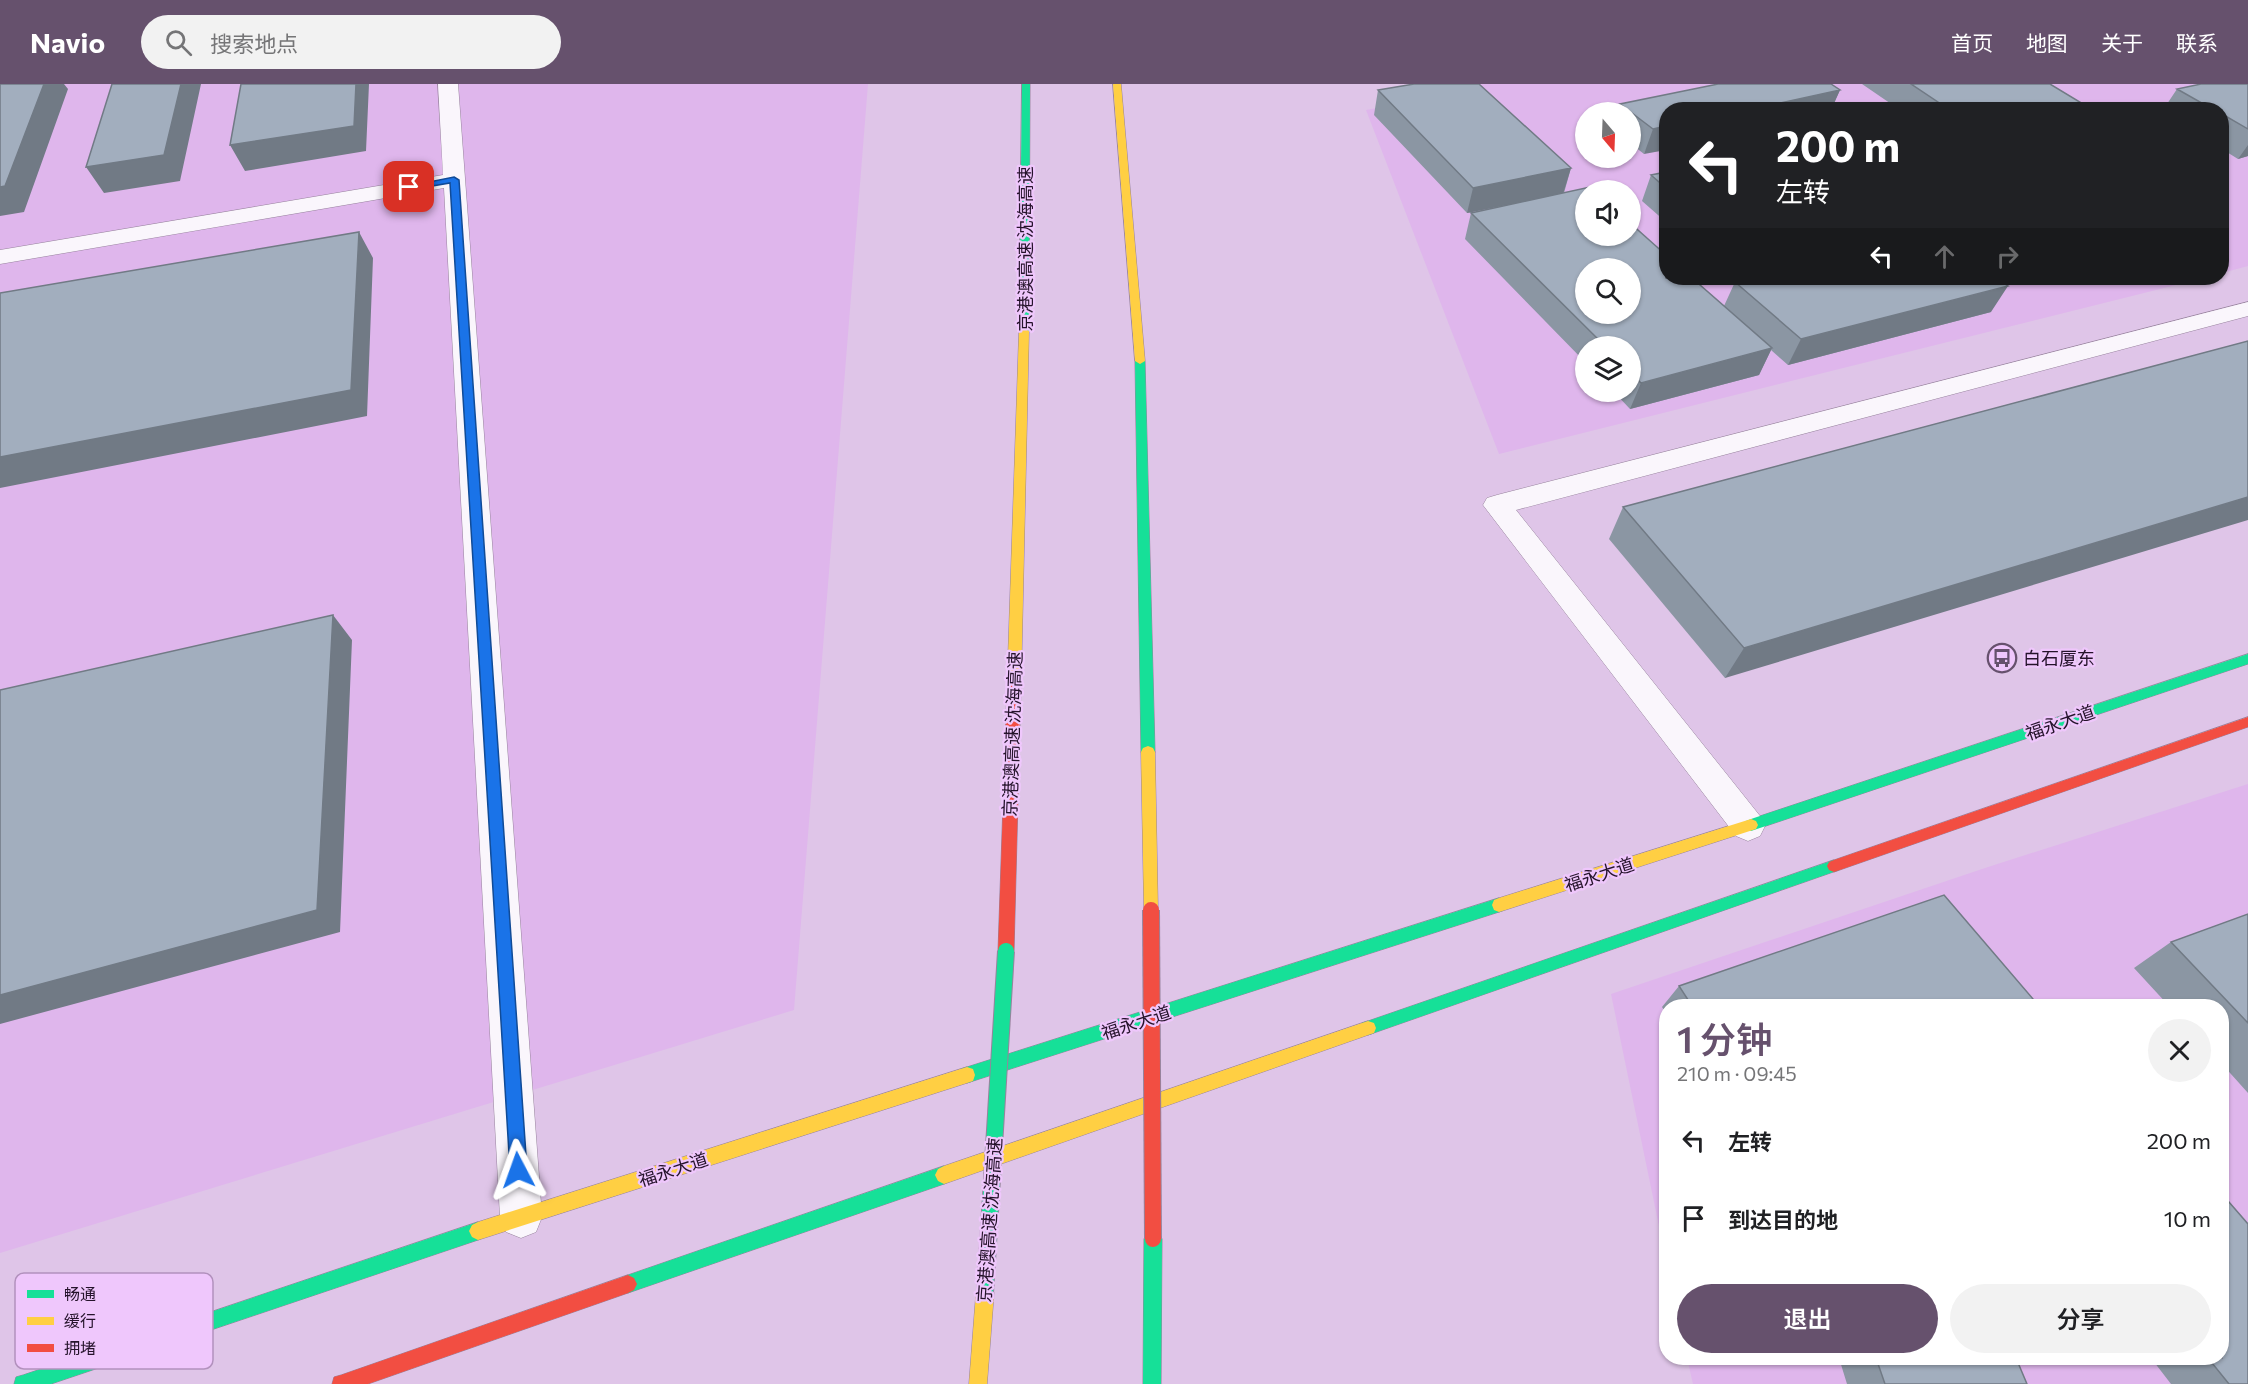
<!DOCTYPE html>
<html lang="zh">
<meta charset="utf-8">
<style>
body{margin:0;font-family:Commissioner,"Noto Sans SC",sans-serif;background:#f2f2f2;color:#202124;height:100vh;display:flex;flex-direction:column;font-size:22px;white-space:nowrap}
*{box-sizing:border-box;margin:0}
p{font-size:20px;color:#757577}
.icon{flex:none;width:33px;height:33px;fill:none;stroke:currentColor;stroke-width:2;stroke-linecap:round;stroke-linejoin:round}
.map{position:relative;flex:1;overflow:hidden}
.details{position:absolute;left:1659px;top:915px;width:570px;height:366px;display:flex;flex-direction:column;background:#fff;border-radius:24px;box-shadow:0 2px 4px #0004}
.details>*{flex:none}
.top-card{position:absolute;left:1659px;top:18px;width:570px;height:183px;border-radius:24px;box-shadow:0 2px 4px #0004;background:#202124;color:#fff;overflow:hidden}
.needle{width:39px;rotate:161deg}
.tools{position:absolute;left:1575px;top:18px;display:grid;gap:12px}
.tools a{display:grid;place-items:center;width:66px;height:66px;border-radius:50%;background:#fff;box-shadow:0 2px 4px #0004;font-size:30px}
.pin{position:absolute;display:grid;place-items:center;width:51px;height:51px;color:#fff;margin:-26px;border-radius:12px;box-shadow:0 3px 9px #0006}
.me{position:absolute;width:66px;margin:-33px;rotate:356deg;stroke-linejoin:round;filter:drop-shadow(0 0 4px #0008)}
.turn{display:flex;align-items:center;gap:21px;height:126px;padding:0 18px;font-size:27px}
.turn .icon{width:78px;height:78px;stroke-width:2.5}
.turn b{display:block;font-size:42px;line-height:51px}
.lanes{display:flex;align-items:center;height:57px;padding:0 18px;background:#0003;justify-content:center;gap:30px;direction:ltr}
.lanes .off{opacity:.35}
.round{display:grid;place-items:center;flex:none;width:63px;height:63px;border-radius:32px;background:#f2f2f2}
.headline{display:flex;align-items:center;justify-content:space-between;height:102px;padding:0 18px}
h1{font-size:36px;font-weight:600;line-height:45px;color:#66516d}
.action{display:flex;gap:12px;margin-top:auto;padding:12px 18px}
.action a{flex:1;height:69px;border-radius:36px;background:#66516d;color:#fff;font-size:24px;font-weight:600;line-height:69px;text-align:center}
.action a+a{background:#f2f2f2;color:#202124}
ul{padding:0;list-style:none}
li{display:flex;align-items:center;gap:18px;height:78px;padding:0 18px}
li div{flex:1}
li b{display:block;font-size:22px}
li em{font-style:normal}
header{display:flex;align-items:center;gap:36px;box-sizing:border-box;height:84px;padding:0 30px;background:#66516d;color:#fff}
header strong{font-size:28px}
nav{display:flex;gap:33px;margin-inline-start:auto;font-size:21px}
.search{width:420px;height:54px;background:#f2f2f2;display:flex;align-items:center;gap:15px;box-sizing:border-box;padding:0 21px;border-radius:33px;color:#757577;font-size:22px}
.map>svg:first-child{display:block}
.built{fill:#dfb6ec;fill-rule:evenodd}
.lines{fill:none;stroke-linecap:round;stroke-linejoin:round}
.street-casing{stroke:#97839d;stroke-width:1}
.fast-casing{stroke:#97839d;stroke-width:1}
.slow-casing{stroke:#97839d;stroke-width:1}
.jam-casing{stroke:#97839d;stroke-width:1}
.street{fill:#faf6fc;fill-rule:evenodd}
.fast{fill:#16e098;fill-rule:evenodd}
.slow{fill:#ffcf43;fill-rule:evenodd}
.jam{fill:#f24e42;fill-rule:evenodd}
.fast-bridge-casing{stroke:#97839d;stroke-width:18;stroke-linecap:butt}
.jam-bridge-casing{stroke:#97839d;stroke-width:18;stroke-linecap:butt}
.fast-bridge{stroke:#16e098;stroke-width:16}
.jam-bridge{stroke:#f24e42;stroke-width:16}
.wall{fill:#8b96a3}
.shaded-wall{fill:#717a85}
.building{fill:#a2aebe;stroke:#717a85;stroke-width:1.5;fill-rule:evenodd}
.route{fill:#1a73e8;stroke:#114b97;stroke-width:1.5}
.labels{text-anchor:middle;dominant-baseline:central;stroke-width:4.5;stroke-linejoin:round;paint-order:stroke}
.street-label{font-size:18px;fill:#25132b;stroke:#efc7fc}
.poi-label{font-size:18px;fill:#25132b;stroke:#efc7fc;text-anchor:start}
.key{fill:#efc7fc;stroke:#b291bd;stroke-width:1.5}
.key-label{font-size:16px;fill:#25132b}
</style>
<header>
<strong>Navio</strong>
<div class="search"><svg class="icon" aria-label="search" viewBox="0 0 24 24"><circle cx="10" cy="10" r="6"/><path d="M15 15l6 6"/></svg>搜索地点</div>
<nav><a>首页</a><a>地图</a><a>关于</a><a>联系</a></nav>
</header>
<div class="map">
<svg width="2248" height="1300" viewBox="0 0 2248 1300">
<rect width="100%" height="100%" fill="#dfc5e8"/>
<path class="built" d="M0,0H868L794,926L0,1169Z
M1458,0H2248V182L2222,189V26H1666V194H2204L1499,370L1366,26L1466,8ZM1586,28H1630V74H1586ZM1586,106H1630V152H1586ZM1586,184H1630V230H1586ZM1586,262H1630V308H1586Z
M2248,700V1300H1693L1687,1274H2222V922H1666V1176L1611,910L1988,783Z"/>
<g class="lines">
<g class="street-casing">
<path id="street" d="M438,0H458L542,1133L536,1148L521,1154L506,1148L500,1133L444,104L0,180V166L443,91Z
M2248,218V232L1516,426L1760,732L1765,742L1760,752L1748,757L1736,752L1483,421L1487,414L1497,411Z"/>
</g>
<g class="fast-casing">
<path id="fast" d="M1022,0H1030L1029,247L1024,250L1019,247Z
M1140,274L1145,277L1155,668L1153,672H1143L1141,668L1135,277Z
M2248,570V580L1751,747L1746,745L1744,741L1746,737L1751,735Z
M1834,776L1839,778L1841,782L1839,786L1368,951L1362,949L1360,944L1362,939L1368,937Z
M1499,814L1504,816L1506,821L1504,826L1499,828L967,999L961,997L959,991L961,985L967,983Z
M944,1082L950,1085L953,1091L950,1097L944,1100L628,1209L622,1206L619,1200L622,1194L628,1191Z
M478,1138L484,1141L487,1147L484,1153L478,1156L51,1300H14L16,1293L23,1291Z
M1153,1146L1159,1149L1162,1155L1161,1300H1143L1144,1155L1147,1149Z"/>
</g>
<g class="slow-casing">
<path id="slow" d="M1113,0H1121L1145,277L1140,280L1135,277Z
M1024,244L1029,247L1021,603L1014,608L1007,603L1019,247Z
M1148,662L1153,664L1155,668L1158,826L1156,831L1151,833L1146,831L1144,826L1141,668L1143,664Z
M1751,735L1756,737L1758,741L1756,745L1499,828L1494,826L1492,821L1494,816L1499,814Z
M1368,937L1374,939L1376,944L1374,949L1368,951L944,1100L938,1097L935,1091L938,1085L944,1082Z
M967,983L973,985L975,991L973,997L967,999L478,1156L472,1153L469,1147L472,1141L478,1138Z
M985,1200L991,1203L994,1209L987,1300H969L976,1209L979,1203Z"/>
</g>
<g class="jam-casing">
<path id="jam" d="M1014,598L1021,603L1014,867L1011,872L1006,874L1001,872L998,867L1007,603Z
M2248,633V643L1834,788L1829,786L1827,782L1829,778L1834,776Z
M628,1191L634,1194L637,1200L634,1206L628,1209L368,1300H332L334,1293L341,1291Z"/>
</g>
<use href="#street" class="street"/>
<use href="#fast" class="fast"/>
<use href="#slow" class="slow"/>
<use href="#jam" class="jam"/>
<g class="fast-bridge-casing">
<path id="fast-bridge" d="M985,1209L1006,867"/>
</g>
<g class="jam-bridge-casing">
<path id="jam-bridge" d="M1151,826L1153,1155"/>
</g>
<use href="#fast-bridge" class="fast-bridge"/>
<use href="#jam-bridge" class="jam-bridge"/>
</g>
<path class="wall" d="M1862,0H2050L2093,26H1900Z
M2248,0V72L2238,75L2222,65V26H2163L2177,5Z
M1378,6L1571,84L1564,109L1724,222L1735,198L1991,228L1788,281L1771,266L1759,291L1630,325L1614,308H1630V262H1586V279L1465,155L1471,129L1516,119L1467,129L1374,31Z
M1840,6L1831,26H1666L1644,70L1630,59V28H1618L1620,20Z
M1666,88V138L1642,117L1651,91Z
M2248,257L1725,594L1609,455L1623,423Z
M2248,830V1009L2222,980V922H2169L2134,884L2171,858Z
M1679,902L2039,922H1666V929L1662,923Z
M1839,1274H2016L2027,1300H1847Z
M2151,1274H2222L2248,1300H2171Z"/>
<path class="shaded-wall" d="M44,0H64L68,5L24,128L0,132V103Z
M181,0H201L180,97L104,109L86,83Z
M356,0H369L366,67L245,87L230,61Z
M1840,6L1831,26H1748Z
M1666,42V66L1644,70L1653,45Z
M2248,61V72L2238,75Z
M1571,84L1563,110L1467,129L1473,104Z
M359,148L373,174L367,332L0,404V373Z
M2008,202L1991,228L1788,281L1801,255Z
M1772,264L1759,291L1630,325L1641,299Z
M2248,413V436L1725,594L1744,564Z
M333,531L352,556L340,848L0,940V911Z"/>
<path class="building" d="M0,0H44L5,102L0,103Z
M112,0H181L164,71L86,83Z
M241,0H356L354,42L230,61Z
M1414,0H1479L1571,84L1473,104L1378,6Z
M1718,0H1831L1840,6L1748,26H1666V42L1653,45L1620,20Z
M1911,0H2050L2093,26H1950Z
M2201,0H2248V45L2222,30V26H2214L2177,5Z
M1666,88V104L1651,91Z
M1590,103L1593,106H1586V152H1630V139L1666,171V194H1692L1772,264L1641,299L1630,288V262H1605L1471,129ZM1586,184H1630V230H1586Z
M359,148L351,306L0,373V209Z
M1752,194H1996L2008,202L1801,255L1735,198Z
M2248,257V413L1744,564L1623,423Z
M333,531L317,826L0,911V606Z
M1944,811L2039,922H1692L1679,902Z
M2248,830V939L2171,858Z
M2222,1110L2248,1140V1300H2229L2208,1274H2222Z
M1876,1274H2016L2027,1300H1885Z"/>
<path class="route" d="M454,93L459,96L527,1086L525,1092L518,1095L512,1092L510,1086L450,99L409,106L404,103Z"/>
<defs>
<g id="bus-ring" transform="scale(1.5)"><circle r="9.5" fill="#efc7fc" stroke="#66516d" stroke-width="1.5"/><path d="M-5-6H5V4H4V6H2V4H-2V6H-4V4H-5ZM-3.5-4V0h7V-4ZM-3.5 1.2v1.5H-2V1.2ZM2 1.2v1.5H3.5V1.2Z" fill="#66516d"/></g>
</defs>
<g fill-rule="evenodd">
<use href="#bus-ring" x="2002" y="574"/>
</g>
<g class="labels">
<g class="street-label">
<text transform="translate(1025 165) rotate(-90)">京港澳高速 沈海高速</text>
<text transform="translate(2060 638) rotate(-19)">福永大道</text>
<text transform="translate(1012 650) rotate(-88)">京港澳高速 沈海高速</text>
<text transform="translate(1599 790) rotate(-18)">福永大道</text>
<text transform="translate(1136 938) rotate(-18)">福永大道</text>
<text transform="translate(673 1085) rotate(-18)">福永大道</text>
<text transform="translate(989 1136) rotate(-86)">京港澳高速 沈海高速</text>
</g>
<g class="poi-label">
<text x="2023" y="574">白石厦东</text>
</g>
</g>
<rect x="15" y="1189" width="198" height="96" rx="9" class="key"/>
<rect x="27" y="1206" width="27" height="8" fill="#16e098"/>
<rect x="27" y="1233" width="27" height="8" fill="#ffcf43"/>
<rect x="27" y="1260" width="27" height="8" fill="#f24e42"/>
<g class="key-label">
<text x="64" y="1216">畅通</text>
<text x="64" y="1243">缓行</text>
<text x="64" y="1270">拥堵</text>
</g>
</svg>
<div class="tools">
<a><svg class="needle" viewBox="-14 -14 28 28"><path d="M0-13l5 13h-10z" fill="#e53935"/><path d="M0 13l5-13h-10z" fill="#757577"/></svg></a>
<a><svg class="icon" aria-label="sound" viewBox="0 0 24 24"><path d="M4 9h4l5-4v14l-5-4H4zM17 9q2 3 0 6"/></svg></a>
<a><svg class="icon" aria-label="search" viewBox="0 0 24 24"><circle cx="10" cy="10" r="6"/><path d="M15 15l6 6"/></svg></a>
<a><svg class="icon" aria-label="layers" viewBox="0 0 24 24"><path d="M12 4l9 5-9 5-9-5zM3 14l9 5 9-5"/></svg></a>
</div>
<div class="pin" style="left:409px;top:103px;background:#d93025"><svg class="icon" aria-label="arrive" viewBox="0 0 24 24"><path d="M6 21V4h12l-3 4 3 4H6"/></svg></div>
<svg class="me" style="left:518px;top:1086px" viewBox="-20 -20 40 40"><path d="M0-17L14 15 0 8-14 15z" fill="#1a73e8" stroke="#fff" stroke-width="4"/></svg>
<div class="top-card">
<div class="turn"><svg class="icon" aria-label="left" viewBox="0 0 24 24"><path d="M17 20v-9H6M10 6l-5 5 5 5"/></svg><div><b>200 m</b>左转</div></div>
<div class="lanes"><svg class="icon" aria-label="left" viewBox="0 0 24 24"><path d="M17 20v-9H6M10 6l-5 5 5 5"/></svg><svg class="icon off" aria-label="ahead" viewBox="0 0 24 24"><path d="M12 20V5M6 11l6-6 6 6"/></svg><svg class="icon off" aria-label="right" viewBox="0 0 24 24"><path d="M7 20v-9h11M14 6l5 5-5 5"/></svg></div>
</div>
<section class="details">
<div class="headline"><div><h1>1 分钟</h1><p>210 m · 09:45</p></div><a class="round"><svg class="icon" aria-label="close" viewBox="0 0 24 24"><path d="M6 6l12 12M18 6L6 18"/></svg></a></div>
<ul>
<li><svg class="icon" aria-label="left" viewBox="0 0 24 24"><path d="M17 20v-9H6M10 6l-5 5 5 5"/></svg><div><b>左转</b></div><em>200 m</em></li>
<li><svg class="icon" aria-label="arrive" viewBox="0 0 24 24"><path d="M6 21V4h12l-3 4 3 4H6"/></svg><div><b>到达目的地</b></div><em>10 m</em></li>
</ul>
<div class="action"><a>退出</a><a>分享</a></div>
</section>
</div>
